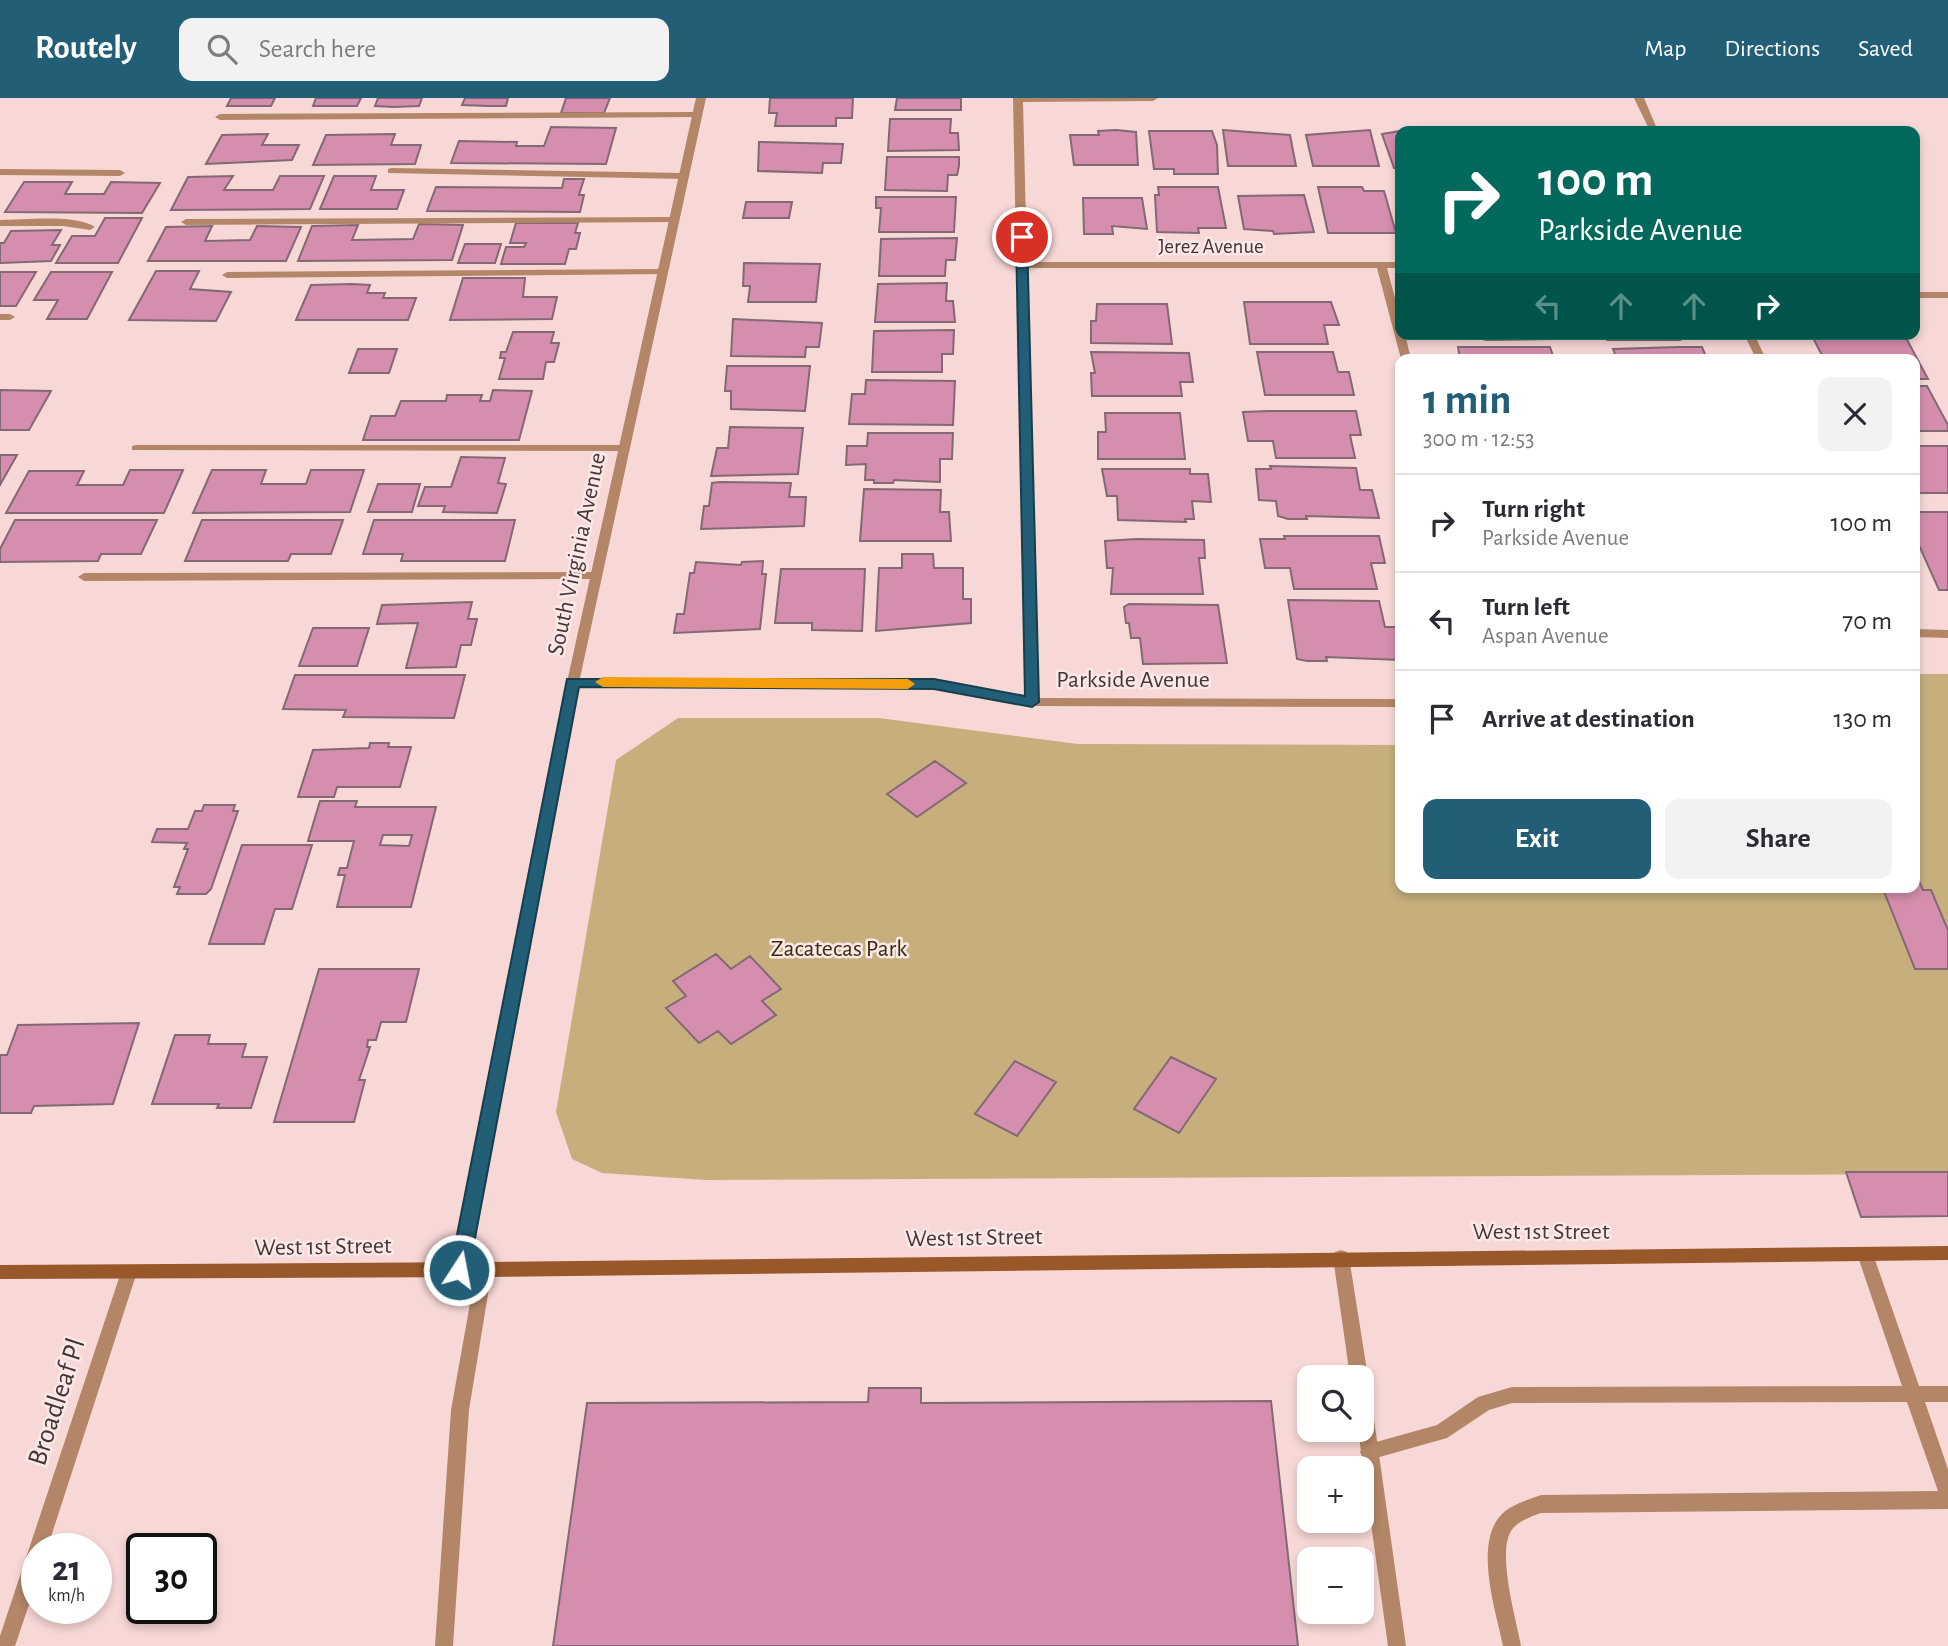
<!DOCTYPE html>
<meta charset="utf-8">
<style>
body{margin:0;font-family:"Alegreya Sans",sans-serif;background:#f2f2f3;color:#2b2b33;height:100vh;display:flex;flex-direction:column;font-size:26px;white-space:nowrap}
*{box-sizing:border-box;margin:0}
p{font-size:23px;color:#7c7c81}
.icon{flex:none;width:38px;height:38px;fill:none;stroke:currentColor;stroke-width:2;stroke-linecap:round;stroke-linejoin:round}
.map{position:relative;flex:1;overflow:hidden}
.panel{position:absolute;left:1395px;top:256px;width:525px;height:539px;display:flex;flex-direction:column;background:#fff;border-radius:14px;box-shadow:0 4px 10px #0003}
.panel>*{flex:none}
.guide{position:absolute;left:1395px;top:28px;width:525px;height:214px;border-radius:14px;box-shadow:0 4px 10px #0003;background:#00695c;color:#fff;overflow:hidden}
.fabs{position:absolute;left:1297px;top:1267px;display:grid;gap:14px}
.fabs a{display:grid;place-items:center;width:77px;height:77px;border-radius:14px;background:#fff;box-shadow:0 4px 10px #0003;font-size:35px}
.speed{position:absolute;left:21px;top:1435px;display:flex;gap:14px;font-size:35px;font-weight:700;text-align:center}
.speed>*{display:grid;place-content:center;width:91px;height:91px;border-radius:50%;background:#fff;box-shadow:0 4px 10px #0003;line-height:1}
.speed small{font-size:18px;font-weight:400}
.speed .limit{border:4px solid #111;border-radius:10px;background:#fff;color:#111}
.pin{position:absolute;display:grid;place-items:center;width:60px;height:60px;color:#fff;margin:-30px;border:4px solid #fff;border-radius:50%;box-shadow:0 2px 7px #0007}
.me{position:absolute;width:77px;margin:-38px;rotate:11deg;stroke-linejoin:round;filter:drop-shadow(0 0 5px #0008)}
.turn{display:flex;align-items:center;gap:24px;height:147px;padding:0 28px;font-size:32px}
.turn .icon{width:91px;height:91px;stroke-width:2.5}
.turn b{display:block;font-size:49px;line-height:60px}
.lanes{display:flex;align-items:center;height:66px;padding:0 28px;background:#0003;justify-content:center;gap:35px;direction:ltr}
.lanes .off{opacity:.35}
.round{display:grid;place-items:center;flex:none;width:74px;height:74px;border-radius:14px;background:#f2f2f3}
.head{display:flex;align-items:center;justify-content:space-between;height:119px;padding:0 28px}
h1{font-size:42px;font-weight:700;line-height:52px;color:#225f77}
.cta{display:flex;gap:14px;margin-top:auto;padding:14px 28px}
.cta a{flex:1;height:80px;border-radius:14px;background:#225f77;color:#fff;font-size:28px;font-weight:700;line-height:80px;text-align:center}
.cta a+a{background:#f2f2f3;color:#2b2b33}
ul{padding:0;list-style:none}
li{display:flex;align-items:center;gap:21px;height:98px;padding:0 28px;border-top:2px solid #e1e1e2}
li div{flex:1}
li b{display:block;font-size:26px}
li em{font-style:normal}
header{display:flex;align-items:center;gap:42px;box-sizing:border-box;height:98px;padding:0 35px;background:#225f77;color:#fff}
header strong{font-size:33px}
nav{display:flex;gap:38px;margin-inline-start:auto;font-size:24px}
.search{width:490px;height:63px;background:#f2f2f3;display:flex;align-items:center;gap:18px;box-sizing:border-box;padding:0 24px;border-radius:14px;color:#7c7c81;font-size:26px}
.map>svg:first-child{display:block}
.green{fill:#c7af7d}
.building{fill:#d58ead;stroke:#826973;stroke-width:2;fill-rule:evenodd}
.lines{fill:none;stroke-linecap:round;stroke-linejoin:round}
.lane{fill:#b38668;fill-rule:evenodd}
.street{fill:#b38668;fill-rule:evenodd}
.secondary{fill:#995829;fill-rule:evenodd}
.route{fill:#225f77;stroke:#163e4d;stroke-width:2}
.slow{fill:#f59e0b}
.labels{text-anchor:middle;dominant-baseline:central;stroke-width:5;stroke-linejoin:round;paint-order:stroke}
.far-street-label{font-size:21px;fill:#433736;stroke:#fbe8e7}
.street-label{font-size:24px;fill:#433736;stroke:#fbe8e7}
.park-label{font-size:24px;fill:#3a2d0e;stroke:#fbe8e7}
.near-street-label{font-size:28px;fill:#433736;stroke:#fbe8e7}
</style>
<header>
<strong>Routely</strong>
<div class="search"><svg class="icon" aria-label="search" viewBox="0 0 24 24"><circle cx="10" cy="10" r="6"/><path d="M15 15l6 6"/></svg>Search here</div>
<nav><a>Map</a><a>Directions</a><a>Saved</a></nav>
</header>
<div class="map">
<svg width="1948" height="1548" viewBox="0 0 1948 1548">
<rect width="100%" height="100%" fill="#f7d8d6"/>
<path class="green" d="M1915,576H1948V1076L706,1082L602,1075L572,1061L556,1014L616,662L678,620H879L1078,646L1400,647V789H1914Z"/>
<path class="building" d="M231,0H275L271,8H227Z
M316,0H361L357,8H313Z
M378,0H422L419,8L394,9L375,8Z
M465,0H508L506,8H488L462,7Z
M566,0H610L604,15H561Z
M770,0H853L852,20H836V28H775L777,15H769Z
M897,0H961V12H895Z
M890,21H951L950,35H958L959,52L888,53Z
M551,29L616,30L606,66L451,65L459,43L517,44L516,48H544Z
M1116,32L1136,34L1138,67H1074L1070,37H1099L1098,33Z
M1223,32L1290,37L1296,68H1228Z
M1370,32L1379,68H1313L1306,37Z
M1149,33H1212L1217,47L1218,76H1174V71H1154Z
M1400,33V70H1394L1382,36Z
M268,36L262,47H299L292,62L206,66L222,37Z
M395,36L391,47H421L415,66L313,67L326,37Z
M759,44L843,46L841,65H823L822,75L758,73Z
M887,59H959V68L957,77H948L947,93L885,92Z
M233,78L224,92H273L280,78H324L310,111L171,112L188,79Z
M334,78H376L371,92H404L397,111H320Z
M564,81H584L579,97H584L580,114L427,113L436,89L562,90Z
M24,84H72L65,96H104L111,84L160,85L142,115L5,114Z
M1158,89H1218L1226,130H1198L1199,135L1157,134L1155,97H1159Z
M1318,89H1362L1364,93H1384L1396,135H1328Z
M1304,97L1314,134L1274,136L1273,133L1244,131L1238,98Z
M876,99H956L954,134H879L881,110H876Z
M1083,100H1142L1147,131L1112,128L1113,136H1084Z
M746,104H792L789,120H743Z
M105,120H142L118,165H56L72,138H95Z
M516,125H578L575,135H580L576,151H569L565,166H501L506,149H524L526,145H510Z
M419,126L463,127L452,162L298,163L312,128L358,127L352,142L413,141Z
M212,128L205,143L250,142L257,128L301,129L286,163H148L166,129Z
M61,132L52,147H60L51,163L0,165V145H4L11,133Z
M957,140L955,162H946L945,178H879L881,141Z
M465,146H501L495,165H458Z
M744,165L820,166L816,204H748L750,188H743Z
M156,173H199L190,191L231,194L216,223L129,222Z
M0,174H36L16,208H0Z
M51,174H112L87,221H47L58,202H34Z
M463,180H525L523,199H557L552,221L450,222Z
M947,185L946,203H953L955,224H875L878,186Z
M352,186L370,187L367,195H385L383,200H416L408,222H296L311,187Z
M1244,204H1331L1339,227H1324L1328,246H1250Z
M1097,206H1167L1172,246L1091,245V223H1096Z
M733,221L822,225L819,249H806L805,259L731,258Z
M954,232L953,256H942V274H872L874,233Z
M513,234H554L551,245H559L554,264H546L543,281H499L505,260H500L501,254H506Z
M1476,236H1549L1551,241L1487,242L1477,240Z
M1605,236H1678L1680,242H1607Z
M1812,238H1905L1928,281H1914V261H1824Z
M1458,249H1550L1554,261H1460Z
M1679,249H1702L1707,261H1617L1613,251Z
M358,251H397L389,275H349Z
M1091,254L1189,255L1193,284H1180L1182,298H1092L1091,275H1095Z
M1257,254H1333L1338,274H1349L1354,297H1265Z
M727,268H810L805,313L731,311V293H725Z
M866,282L955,283L953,327L849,326L852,296H865Z
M1914,288H1927L1948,327V333H1914Z
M0,292L51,293L29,332H0Z
M493,292L532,293L519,342H363L371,318H395L401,303H446L447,297H482L480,303H490Z
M1269,313H1356L1361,337H1350L1355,360H1276L1273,343H1248L1243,314Z
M1105,315H1180L1185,361H1098V334H1106Z
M730,329L803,330L798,376L711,378L717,350H728Z
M868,335H953L952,361H940V384L894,382L893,385H874V382H865L866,366L846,367L847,348H867Z
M1914,348H1948V395H1914Z
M0,357H17L0,387Z
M461,359L505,360L498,385L506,386L497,415L443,414L445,408H418L425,389H451Z
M1270,368L1356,370L1360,392H1372L1379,420L1306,418L1307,421H1288L1278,418L1276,403L1259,402L1256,371H1271Z
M1102,371H1190V376H1208L1211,404L1192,403L1194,421H1185L1186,424L1118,422L1117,398H1107Z
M130,372H183L164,415H6L29,373H84L77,387H123Z
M212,372H266L261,386H306L311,372H364L350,414L193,415Z
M720,384L791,385L789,399H806L804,428L701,431L704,408H709L712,385Z
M378,386H420L412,414H368Z
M864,391L941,392L940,414H949L951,443H860Z
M1914,414H1948V492H1939L1918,445H1914Z
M15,422H157L141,456H101L98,463L0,464V451Z
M202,422H343L331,456H291L288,463H185Z
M374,422H515L505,463H401L403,456H363Z
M1284,438H1379L1385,465H1371L1377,491H1294L1290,470H1265L1260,441H1285Z
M1136,441L1204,442L1205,460H1199L1203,496H1111L1113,470H1107L1105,443Z
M902,456H933L934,470H963V501H971V525L876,533L879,470H902Z
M763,463L762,476H766L760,531L674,535L677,516H684L690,475H694L696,464L741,467L742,464Z
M781,471H865L862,533L812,532V525H775Z
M1288,502L1379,503L1385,529H1397L1400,562L1326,559L1327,563H1307L1297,561Z
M472,504L468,521H477L471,547H461L456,569L406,570L418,525L377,526L382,507Z
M1129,506L1218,507L1227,565L1143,566L1140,540H1131L1129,525H1126L1124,509Z
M313,530H369L357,568H299Z
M295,577H465L454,620L343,619L346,612L283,611Z
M370,645H389L388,649H411L400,689H337L334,699H298L313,652L369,650Z
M935,663L966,685L917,719L887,696Z
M320,703H357L355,709H436L411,809H337L345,777H338L340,770H347L354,743H308ZM383,737H412L409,748L380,747Z
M204,707H235L233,713H238L211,791L206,796H177L180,789H174L188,751H184L187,745L152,744L157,731H188L195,713H202Z
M242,747H312L292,811H275L264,846H209Z
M1914,772L1923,792H1931L1948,832V871H1915L1883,791L1914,789Z
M716,856L731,871L750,858L781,891L762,903L776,917L731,946L718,933L699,945L666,910L686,898L673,883Z
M319,871H419L406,924H381L376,942H368L367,949H370L359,982H365L354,1024H274Z
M139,925L113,1006L34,1008L31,1015H0V957H7L18,927Z
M175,937H210L208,946H246L242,959H267L251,1010H217L219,1006H152Z
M1171,959L1216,981L1179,1035L1134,1011Z
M1015,963L1056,984L1017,1038L975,1016Z
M1846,1074H1948V1118L1861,1119Z
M869,1290H921V1305L1271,1303L1298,1548H553L587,1305L868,1304Z"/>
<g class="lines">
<path class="lane" d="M697,14L702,17L700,19L220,22L215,19L220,16Z
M391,70L684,75L689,78L684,81L388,75V71Z
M0,71L120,72L125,75L120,78L0,77Z
M674,119L677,120V124L186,127L181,124L186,121Z
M0,122C24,122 75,116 95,129L90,132L63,128H0Z
M663,171L667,172V176L227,180L222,177L227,174Z
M0,216H10L15,219L10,222H0Z
M136,347H624L630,350L624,353L132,352V348Z
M596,474L600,475L602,478L600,481L84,483L78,479L84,475Z
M1865,1149L1871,1151L1873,1156L1919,1288H1948V1304H1925L1948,1371V1411L1541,1415C1530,1419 1515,1424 1510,1435C1498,1459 1516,1521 1521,1548H1503C1496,1513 1473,1445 1502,1416C1512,1406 1528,1402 1541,1397L1938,1393L1907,1304L1512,1305L1489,1312L1447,1340L1369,1362L1363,1360L1360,1354L1363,1348L1369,1346L1437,1327L1478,1299L1512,1289L1902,1288L1857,1156L1859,1151Z
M484,1165L490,1167L492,1172L469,1312L453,1548H435L451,1312L476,1172L478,1167Z"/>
<path class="street" d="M696,0H706L580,580L934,582L1025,598L1013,0H1158L1153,3L1023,4L1027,164H1400V170H1387L1400,219V236H1405L1411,261H1401L1377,170H1027L1038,600L1400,601V609L1032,608L934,590L579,588L467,1172L465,1177L459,1179L453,1177L451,1172L567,584Z
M1634,0H1644L1658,33H1650Z
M1914,194H1948V200H1914Z
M1744,236H1754L1766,261H1756Z
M1914,531L1948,532V540L1914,539Z
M1341,1152L1347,1154L1349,1159L1368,1279L1365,1285L1362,1286V1279H1350L1333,1159L1335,1154Z
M129,1167L135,1169L137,1174L47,1451H37V1483L15,1548H0V1538L121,1174L123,1169Z
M1362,1292L1368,1294L1371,1300L1406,1548H1388L1358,1332H1362Z"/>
<path class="secondary" d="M1948,1148V1162L487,1179L0,1181V1167L487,1164Z"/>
</g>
<path class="route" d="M1022,136L1027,139L1039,604L1032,609L934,591L579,589L469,1172L466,1178L459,1180L453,1178L450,1172L567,581H934L1025,598L1016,139Z"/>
<path class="slow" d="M603,579L908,581L915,586L908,591L603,589L595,584Z"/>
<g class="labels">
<g class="far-street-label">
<text x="1211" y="148">Jerez Avenue</text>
</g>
<g class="street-label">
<text transform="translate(577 456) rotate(-78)">South Virginia Avenue</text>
<text x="1133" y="582">Parkside Avenue</text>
<text x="1541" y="1134">West 1st Street</text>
<text transform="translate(974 1140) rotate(-1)">West 1st Street</text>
<text transform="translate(323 1149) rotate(-1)">West 1st Street</text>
</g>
<g class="park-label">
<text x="839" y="851">Zacatecas Park</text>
</g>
<g class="near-street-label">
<text transform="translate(57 1304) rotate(-72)">Broadleaf Pl</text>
</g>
</g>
</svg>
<div class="fabs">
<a><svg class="icon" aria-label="search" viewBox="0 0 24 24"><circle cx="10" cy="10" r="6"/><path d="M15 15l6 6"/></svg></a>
<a>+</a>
<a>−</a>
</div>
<div class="speed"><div>21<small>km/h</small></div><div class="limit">30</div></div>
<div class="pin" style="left:1022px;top:139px;background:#d93025"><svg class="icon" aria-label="arrive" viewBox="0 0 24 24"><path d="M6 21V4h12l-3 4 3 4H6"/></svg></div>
<svg class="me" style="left:459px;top:1172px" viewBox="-20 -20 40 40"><circle r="17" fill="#225f77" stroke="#fff" stroke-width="3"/><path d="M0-11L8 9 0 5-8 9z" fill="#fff"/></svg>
<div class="guide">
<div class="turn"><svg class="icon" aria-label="right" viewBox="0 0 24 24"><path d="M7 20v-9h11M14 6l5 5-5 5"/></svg><div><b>100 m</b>Parkside Avenue</div></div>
<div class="lanes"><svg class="icon off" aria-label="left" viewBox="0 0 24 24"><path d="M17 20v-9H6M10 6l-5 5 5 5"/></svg><svg class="icon off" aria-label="ahead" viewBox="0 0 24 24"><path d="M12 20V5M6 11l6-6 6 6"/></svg><svg class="icon off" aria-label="ahead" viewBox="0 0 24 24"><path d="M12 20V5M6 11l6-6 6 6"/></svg><svg class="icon" aria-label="right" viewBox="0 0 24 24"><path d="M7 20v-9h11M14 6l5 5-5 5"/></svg></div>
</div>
<section class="panel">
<div class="head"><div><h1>1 min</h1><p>300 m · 12:53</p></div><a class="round"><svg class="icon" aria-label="close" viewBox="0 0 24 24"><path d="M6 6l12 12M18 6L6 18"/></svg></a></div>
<ul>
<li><svg class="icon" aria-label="right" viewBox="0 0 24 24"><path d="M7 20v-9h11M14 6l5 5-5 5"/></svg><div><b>Turn right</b><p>Parkside Avenue</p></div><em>100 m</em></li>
<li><svg class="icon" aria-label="left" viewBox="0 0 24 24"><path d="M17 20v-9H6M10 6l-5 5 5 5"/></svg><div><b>Turn left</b><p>Aspan Avenue</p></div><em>70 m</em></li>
<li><svg class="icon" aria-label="arrive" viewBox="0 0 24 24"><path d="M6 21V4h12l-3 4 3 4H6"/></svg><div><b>Arrive at destination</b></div><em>130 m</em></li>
</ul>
<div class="cta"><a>Exit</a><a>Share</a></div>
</section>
</div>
